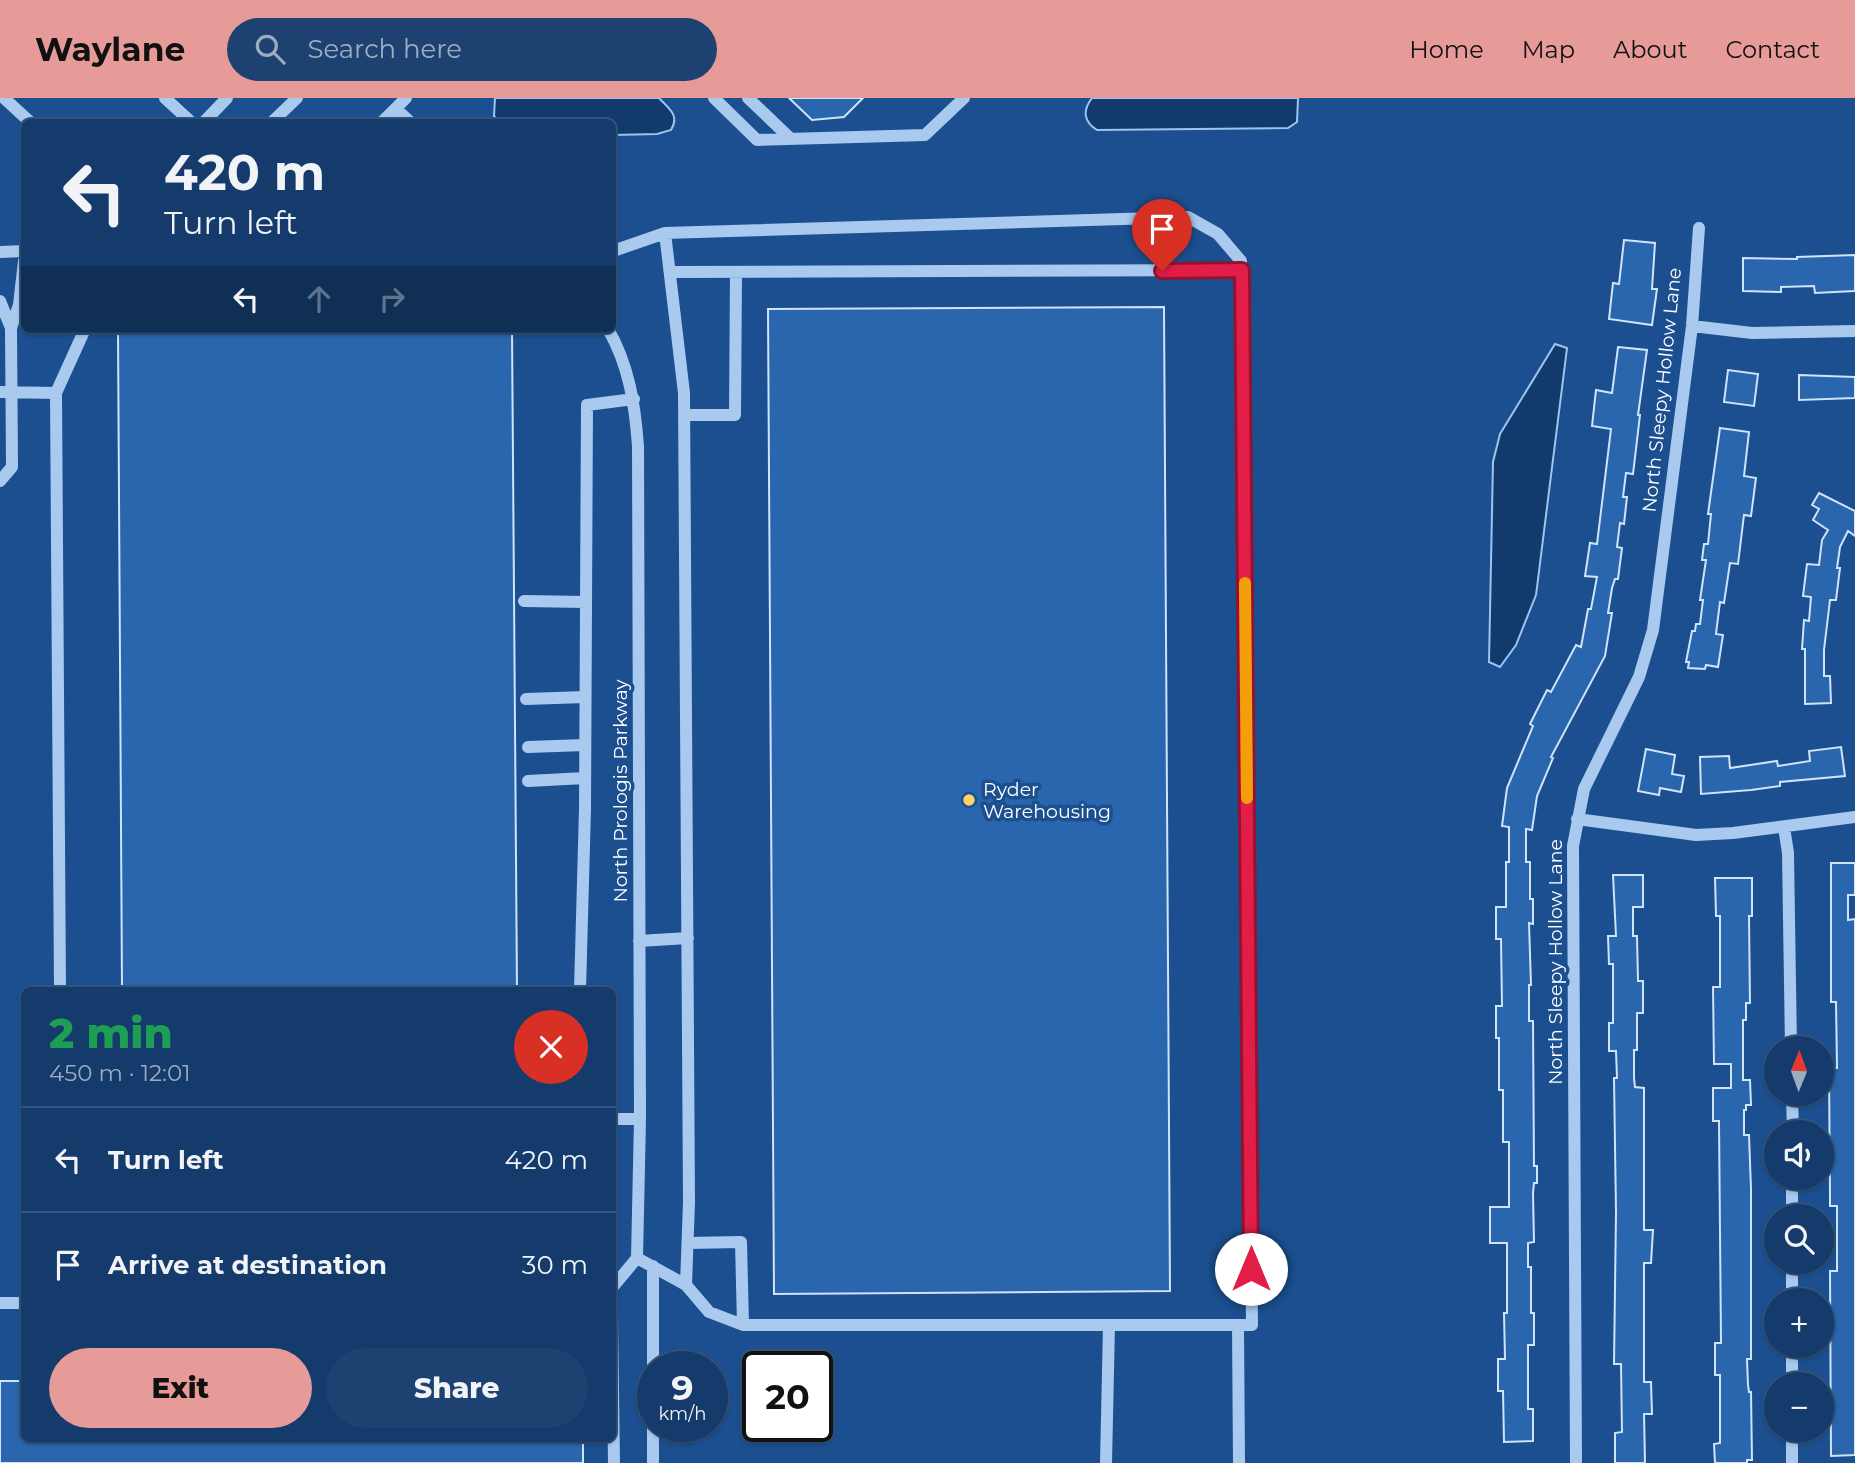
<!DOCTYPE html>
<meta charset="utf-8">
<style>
body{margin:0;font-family:Montserrat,sans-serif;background:#1d4271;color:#f1f3f6;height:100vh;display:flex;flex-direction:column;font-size:26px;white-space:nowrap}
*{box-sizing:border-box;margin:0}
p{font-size:23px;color:#9dadc1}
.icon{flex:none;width:38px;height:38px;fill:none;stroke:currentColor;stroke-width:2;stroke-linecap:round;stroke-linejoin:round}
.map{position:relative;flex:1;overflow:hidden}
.drawer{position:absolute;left:21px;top:889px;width:595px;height:455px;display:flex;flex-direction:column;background:#143b6b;border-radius:10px;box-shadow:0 2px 5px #0004,0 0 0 2px #33557e}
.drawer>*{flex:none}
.guide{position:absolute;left:21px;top:21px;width:595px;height:214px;border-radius:10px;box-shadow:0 2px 5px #0004,0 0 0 2px #33557e;background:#143b6b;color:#f1f3f6;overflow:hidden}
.needle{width:46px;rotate:1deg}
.fabs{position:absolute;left:1764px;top:938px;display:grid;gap:14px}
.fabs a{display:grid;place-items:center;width:70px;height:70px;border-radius:50%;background:#143b6b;box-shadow:0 2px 5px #0004,0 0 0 2px #33557e;font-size:35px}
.speed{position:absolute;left:637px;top:1253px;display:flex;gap:14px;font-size:35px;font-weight:700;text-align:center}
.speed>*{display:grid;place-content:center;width:91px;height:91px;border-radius:50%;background:#143b6b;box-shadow:0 2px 5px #0004,0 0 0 2px #33557e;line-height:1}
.speed small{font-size:18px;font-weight:400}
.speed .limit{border:4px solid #111;border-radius:10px;background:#fff;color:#111}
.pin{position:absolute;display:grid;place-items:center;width:60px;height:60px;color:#fff;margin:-72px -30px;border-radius:50% 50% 50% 0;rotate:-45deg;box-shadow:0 0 7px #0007}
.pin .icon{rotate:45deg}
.me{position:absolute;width:77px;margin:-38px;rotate:0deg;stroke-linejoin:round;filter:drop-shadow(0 0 5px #0008)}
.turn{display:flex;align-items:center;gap:24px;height:147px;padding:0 28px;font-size:32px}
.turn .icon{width:91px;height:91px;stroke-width:2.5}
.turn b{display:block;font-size:49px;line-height:60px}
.lanes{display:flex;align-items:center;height:66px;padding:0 28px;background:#0003;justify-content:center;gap:35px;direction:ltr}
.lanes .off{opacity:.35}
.round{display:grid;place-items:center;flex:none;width:74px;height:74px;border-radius:37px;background:#1d4271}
.headline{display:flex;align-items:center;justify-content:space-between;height:119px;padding:0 28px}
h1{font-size:42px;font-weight:800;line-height:52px;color:#1e9e55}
.cta{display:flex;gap:14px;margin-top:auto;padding:14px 28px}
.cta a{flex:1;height:80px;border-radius:42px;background:#e69b98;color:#111;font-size:28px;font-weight:800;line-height:80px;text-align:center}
.cta a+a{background:#1d4271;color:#f1f3f6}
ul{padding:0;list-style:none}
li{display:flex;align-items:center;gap:21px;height:105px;padding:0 28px;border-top:2px solid #33557e}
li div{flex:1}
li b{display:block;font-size:26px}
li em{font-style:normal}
header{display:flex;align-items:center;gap:42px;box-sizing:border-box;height:98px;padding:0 35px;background:#e69b98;color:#111}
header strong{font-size:33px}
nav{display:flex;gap:38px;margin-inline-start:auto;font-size:24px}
.search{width:490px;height:63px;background:#1d4271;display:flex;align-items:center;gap:18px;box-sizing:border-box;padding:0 24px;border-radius:38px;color:#9dadc1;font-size:26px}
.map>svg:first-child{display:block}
.water{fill:#123a6d;stroke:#9cc4f0;stroke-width:2}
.building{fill:#2a66ad;stroke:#cfe3fa;stroke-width:2}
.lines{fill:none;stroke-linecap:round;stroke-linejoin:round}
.minor{stroke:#a9c9ee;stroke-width:12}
.route-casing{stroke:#92132f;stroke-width:18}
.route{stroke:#e11d48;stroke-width:12}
.slow{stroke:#f59e0b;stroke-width:12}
.poi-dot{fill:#ffd166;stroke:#1b4f8f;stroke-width:2.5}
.labels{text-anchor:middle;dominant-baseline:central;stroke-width:7;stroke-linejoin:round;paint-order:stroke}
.street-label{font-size:19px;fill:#fff;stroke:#1b4f8f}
.poi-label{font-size:19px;fill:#fff;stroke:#1b4f8f;text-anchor:start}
</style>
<header>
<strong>Waylane</strong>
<div class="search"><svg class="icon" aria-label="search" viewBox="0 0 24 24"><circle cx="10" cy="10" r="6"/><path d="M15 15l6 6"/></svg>Search here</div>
<nav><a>Home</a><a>Map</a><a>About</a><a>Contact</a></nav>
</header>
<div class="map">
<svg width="1855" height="1365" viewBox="0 0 1855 1365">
<rect width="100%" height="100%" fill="#1b4f8f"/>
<path class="water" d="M495,0H659C669,11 680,17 671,32L657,36L613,37L612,24H500L494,18Z
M1092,0H1298L1297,24L1288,30L1097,32C1084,24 1082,13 1092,0Z
M1555,246L1567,250L1536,497L1516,547L1500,569L1489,564L1493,364L1500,336Z"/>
<path class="building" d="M789,0H863L844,19L812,22Z
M1624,142L1655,145L1652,191H1657L1652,227L1609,221L1613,185L1619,186Z
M1855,157V193L1815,195L1814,188L1781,189V194L1743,193V160L1797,161V159Z
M1164,209L1170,1193L774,1196L768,211Z
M512,231L517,892H122L118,232Z
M1618,249L1647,252L1638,317H1640L1633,376L1626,375L1623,399H1627L1624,426L1620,425L1617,449L1622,450L1618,481H1615L1612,490L1608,515H1612L1605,558L1551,659L1553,660L1537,698L1532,732L1526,731V764H1530V801H1533V826L1529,825L1531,887H1529V923H1533L1534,1068H1537V1085H1534L1533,1095L1534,1144L1528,1145V1169H1531V1215H1534V1247H1528V1311H1533V1343L1504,1344L1503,1293H1498V1261H1505L1504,1215H1507V1145H1490V1109H1509V1044H1503V992H1499V940H1496V908H1502L1501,841H1496V809H1506V764H1509V729L1502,728L1507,690L1533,628L1530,626L1547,592L1551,594L1576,547L1581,549L1588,511H1591L1597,479L1585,478L1590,445L1597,446L1611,331L1592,328L1596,292L1612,295Z
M1728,272L1758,276L1754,308L1724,304Z
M1799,277L1855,279V300L1799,302Z
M1720,330L1749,334L1744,378L1756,380L1751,418L1744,417L1738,466L1730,465L1724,505L1720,504L1716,536L1723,537L1718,569L1706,567L1705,571L1688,570L1689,564H1686L1692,533H1695L1696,526H1700L1703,502H1700L1706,462H1702L1704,446H1708L1711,416H1708Z
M1819,395L1855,413V438L1848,433L1840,449L1837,470H1840L1836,502H1830L1824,552V578H1830L1831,605L1805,606V551H1802L1804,522L1809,523L1811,499L1803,498L1807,466L1819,467L1822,442L1828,432L1813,422L1819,411L1812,407Z
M1841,649L1845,678L1780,684V688L1751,692L1701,696L1700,659L1729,658L1730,670L1777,663L1778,668L1810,663L1809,653Z
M1646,651L1675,657L1672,676L1684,678L1681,694L1660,690L1659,697L1638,693Z
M1831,765H1855V797H1848V822L1855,821V1357L1831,1358L1830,1173H1837V1108H1830V1095L1829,970H1837L1836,904H1831Z
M1613,777H1643V809H1633V838H1637L1638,883H1643V915H1637V952H1634V980L1635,989L1644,990V1132H1653L1651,1165H1644V1284H1651L1652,1316H1644L1645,1365H1615V1335L1622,1334L1621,1266H1614L1616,1115L1614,980H1617L1616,953H1609V925H1613V866H1609L1608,838H1616Z
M1715,780H1752V818H1749L1750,905H1746V922H1743V982H1750L1751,1007H1746V1012H1744V1037H1749L1751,1091V1261H1747L1748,1287L1749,1294H1751L1752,1362H1747V1365H1715L1714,1346L1720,1345V1277H1715V1245H1721L1719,1023H1713V990H1731V966H1714L1713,889H1720V818H1716Z
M0,1283H24V1340H583V1365H0Z"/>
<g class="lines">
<path class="minor" d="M4,0L30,24
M165,0L191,24
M714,0L757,42L925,37L964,0
M748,0L791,41
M396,11L410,24
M204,24L227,0
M272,24L297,0
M382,24L406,0
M665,135L684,295L689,1104L686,1187
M0,154L24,153
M612,155L616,152L665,135L1188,119L1218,136L1241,163L1243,200L1252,1227H743L709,1214L686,1187L637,1160
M670,174L1242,172
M0,203L11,230
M1692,228L1752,235L1855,233
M608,231C629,267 635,307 638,348L640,1021L637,1160
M0,294L56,295L60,892
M56,295L85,231
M684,317H735L736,174
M0,383L12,369L11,230L19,207L24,163
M524,503L586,504
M526,601L585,599
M528,649L585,647
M528,683L585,680
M1577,721L1696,737L1733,735L1855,719
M1784,729L1788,755L1791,950
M639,843L688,840
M580,892L585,711L587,307L634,301
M1792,996L1793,1034
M612,1021H640
M1792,1118V1080
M688,1145L741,1144L743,1227
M653,1168V1269
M612,1190L637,1160
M1792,1202V1164
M0,1205H24
M612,1218L614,1365
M1238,1227L1239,1365
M1792,1286V1248
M653,1328V1365
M1106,1365L1109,1227
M1576,1365L1573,748L1584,691L1639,579L1653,532L1692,228L1699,130
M1792,1365V1332"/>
</g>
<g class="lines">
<g class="route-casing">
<path id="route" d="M1162,173L1242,172L1251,1171"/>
</g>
<use href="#route" class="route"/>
<path class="slow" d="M1245,485L1247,700"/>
</g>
<circle class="poi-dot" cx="969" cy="702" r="7"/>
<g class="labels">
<g class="street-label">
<text transform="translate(1662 292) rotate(-84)">North Sleepy Hollow Lane</text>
<text transform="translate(620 693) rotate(-90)">North Prologis Parkway</text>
<text transform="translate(1555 864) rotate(-90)">North Sleepy Hollow Lane</text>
</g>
<g class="poi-label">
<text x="983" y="691">Ryder<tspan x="983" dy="22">Warehousing</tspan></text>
</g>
</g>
</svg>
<div class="fabs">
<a><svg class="needle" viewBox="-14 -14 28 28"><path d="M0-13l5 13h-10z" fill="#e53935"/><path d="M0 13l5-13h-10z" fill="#9dadc1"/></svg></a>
<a><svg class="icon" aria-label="sound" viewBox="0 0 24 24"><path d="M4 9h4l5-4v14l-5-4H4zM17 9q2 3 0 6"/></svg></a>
<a><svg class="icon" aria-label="search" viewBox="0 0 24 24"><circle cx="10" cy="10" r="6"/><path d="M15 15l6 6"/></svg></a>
<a>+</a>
<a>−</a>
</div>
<div class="speed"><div>9<small>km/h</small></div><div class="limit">20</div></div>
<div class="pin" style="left:1162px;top:173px;background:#d93025"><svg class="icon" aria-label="arrive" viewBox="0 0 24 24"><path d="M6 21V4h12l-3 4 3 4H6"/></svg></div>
<svg class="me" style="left:1251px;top:1171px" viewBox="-20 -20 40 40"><circle r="19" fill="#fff"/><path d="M0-13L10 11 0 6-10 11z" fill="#e11d48"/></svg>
<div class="guide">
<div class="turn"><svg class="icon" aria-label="left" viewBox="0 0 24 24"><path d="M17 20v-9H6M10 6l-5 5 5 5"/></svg><div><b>420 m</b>Turn left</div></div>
<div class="lanes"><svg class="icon" aria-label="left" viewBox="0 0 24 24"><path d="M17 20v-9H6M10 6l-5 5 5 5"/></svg><svg class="icon off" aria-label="ahead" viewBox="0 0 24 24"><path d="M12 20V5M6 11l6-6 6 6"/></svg><svg class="icon off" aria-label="right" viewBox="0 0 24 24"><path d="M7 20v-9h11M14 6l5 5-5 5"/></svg></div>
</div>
<section class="drawer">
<div class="headline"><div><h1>2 min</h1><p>450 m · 12:01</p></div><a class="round" style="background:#d93025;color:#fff"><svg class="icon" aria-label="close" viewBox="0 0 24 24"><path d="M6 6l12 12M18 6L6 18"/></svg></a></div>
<ul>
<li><svg class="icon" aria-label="left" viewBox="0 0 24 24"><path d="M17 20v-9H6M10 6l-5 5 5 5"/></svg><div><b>Turn left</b></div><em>420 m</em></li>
<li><svg class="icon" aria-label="arrive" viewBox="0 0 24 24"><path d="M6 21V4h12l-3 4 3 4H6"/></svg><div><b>Arrive at destination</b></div><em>30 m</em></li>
</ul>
<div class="cta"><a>Exit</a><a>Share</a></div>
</section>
</div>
